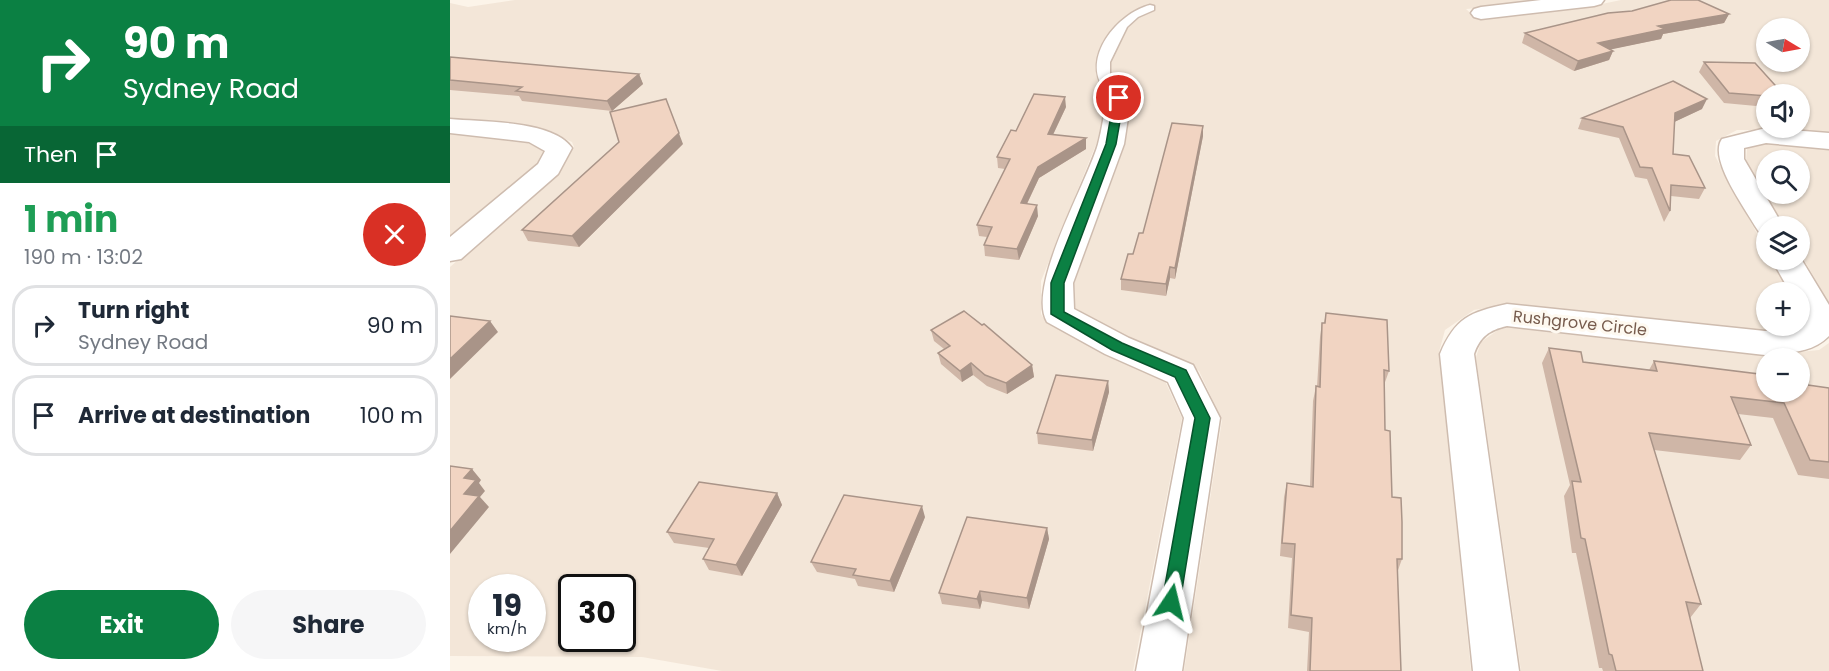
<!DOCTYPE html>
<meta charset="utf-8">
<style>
body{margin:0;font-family:Poppins,sans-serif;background:#f6f6f7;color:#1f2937;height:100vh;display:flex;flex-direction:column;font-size:22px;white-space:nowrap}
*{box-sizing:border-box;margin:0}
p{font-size:20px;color:#747a83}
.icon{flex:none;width:33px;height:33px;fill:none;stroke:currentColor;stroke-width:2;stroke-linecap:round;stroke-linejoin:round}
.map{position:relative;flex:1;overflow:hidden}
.side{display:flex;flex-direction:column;background:#fff;width:450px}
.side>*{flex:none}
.top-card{background:#0b8043;color:#fff;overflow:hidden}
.needle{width:39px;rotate:100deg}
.buttons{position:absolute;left:1306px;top:18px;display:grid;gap:12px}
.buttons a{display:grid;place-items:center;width:54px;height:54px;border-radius:50%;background:#fff;box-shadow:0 2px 4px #0004;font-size:30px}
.speed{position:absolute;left:18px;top:574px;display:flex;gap:12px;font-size:30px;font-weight:700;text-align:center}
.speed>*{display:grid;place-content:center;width:78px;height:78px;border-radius:50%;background:#fff;box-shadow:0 2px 4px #0004;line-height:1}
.speed small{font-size:15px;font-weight:400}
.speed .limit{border:3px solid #111;border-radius:9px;background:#fff;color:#111}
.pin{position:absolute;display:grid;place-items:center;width:51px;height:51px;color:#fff;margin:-26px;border:3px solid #fff;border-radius:50%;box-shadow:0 2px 6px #0007}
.me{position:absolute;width:66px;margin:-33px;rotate:10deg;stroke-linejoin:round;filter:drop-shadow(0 0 4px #0008)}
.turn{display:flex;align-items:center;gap:21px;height:126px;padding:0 24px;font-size:27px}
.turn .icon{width:78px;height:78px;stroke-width:2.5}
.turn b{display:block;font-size:42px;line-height:51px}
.then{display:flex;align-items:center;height:57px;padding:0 24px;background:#0003;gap:12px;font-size:22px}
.round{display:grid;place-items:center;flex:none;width:63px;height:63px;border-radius:32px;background:#f6f6f7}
.headline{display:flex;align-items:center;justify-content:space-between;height:102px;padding:0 24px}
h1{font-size:36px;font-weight:700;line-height:45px;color:#1e9e55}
.button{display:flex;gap:12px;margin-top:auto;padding:12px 24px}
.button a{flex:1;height:69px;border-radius:36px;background:#0b8043;color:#fff;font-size:24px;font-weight:700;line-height:69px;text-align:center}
.button a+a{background:#f6f6f7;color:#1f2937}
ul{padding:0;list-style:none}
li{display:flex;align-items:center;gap:18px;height:81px;margin:0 12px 9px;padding:0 12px;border:3px solid #e0e1e3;border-radius:24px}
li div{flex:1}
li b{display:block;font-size:22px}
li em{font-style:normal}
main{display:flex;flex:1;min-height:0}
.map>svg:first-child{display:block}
.residential{fill:#f3e6d8;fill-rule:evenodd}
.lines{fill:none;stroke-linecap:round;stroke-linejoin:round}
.service-casing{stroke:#cebcaf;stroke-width:3}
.minor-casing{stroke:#cebcaf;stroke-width:3}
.service{fill:#fff;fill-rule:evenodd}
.minor{fill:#fff;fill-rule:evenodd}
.wall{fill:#cfb6a7}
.shaded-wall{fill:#a99488}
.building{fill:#f1d4c2;stroke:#a99488;stroke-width:1.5}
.route{fill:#0b8043;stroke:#07532c;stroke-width:1.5}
.labels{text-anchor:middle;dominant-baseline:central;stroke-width:6;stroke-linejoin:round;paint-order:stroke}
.street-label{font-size:16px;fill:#765b4d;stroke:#fef9f0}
</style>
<main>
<section class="side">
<div class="top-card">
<div class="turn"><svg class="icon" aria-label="right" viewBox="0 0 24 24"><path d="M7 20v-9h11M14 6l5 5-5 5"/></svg><div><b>90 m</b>Sydney Road</div></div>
<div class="then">Then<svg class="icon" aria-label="arrive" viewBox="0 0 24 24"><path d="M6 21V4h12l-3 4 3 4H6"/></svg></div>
</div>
<div class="headline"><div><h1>1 min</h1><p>190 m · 13:02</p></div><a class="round" style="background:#d93025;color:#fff"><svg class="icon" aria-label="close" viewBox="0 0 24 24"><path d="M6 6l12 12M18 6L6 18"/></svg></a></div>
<ul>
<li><svg class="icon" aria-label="right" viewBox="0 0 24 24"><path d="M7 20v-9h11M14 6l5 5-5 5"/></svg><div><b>Turn right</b><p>Sydney Road</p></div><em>90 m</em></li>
<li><svg class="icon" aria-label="arrive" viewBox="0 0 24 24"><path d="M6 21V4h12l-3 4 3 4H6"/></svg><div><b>Arrive at destination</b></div><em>100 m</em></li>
</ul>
<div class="button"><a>Exit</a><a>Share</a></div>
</section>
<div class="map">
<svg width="1379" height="671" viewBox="0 0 1379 671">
<rect width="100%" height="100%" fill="#fcf4e9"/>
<path class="residential" d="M65,0H1117L1016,9L1026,18L1128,9L1171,0H1379V135L1325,130H1287L1266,141L1265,156L1317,252V260H1321L1339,292H1317V326H1342L1340,328L1306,332L1055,305L1024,310L995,330L989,352L1021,671H734L772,420L749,371L740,364L678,337L625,309L624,284L675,145L683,93L658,91L647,142L591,281V314L596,322L656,355L715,381L732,418L683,671H272L192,657L0,656V267L112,169L124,147L122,142L93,129L0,119V3L18,7ZM1317,28H1350V62H1317ZM1317,94H1350V128H1317ZM32,588H82V639H32ZM122,588H172V639H122Z
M0,133L74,141L93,151L85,167L0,239Z
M1305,143L1379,147V303L1350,253V226H1334L1296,161L1297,149ZM1317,160H1350V194H1317Z
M1064,326L1320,355L1369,350L1379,343V671H1071L1026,357L1031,342L1048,330ZM1317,358H1350V392H1317Z"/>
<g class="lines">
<g class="service-casing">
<path id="service" d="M700,5L704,6V10L688,17L677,27L660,62V78L676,98L669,102C663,100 659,95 655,90C630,58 668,13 700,5Z"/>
</g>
<g class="minor-casing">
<path id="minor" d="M1091,0H1154L1151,4L1144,6L1031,19L1024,17L1021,13L1024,9L1031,7Z
M669,91L677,93L681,98L674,144L623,283L624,309L679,338L743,365L770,418L732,671H686L734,418L718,382L655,354L597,322C576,287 637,183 648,144C652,129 654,113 657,98L661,93Z
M0,119C32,122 103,120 122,148L108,174L11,259L0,261V237L88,164L95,151L79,142L0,133Z
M1316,128L1379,133V149L1316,143L1294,148V159L1333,226H1317V234L1309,232L1305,226C1294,207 1258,158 1272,139Z
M1350,257L1379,305V336C1361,354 1339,352 1315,355L1057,326C1039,330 1030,337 1024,354L1069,671H1023L990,354C1005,318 1020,312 1057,304L1315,331L1348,328L1351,324L1350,292H1340L1322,260H1350Z"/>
</g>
<use href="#service" class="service"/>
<use href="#minor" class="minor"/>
</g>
<path class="wall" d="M1279,14L1274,23L1213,34L1211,39L1161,49L1163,51L1159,60L1124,71L1072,43L1075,33Z
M0,57L189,74L193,84L162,111L72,101L69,96L0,90Z
M1254,62L1317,94V107L1274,103L1249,72Z
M616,107L603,135L636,138V149L589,178L577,204L588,216L569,260L535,256L534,245L537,237L529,236L527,225L555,169L548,168L547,157L566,131Z
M1252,109L1224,122L1223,154L1255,188L1249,199L1221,196L1220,211L1214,222L1197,179L1185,177L1169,138L1128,129L1132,118Z
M753,126V136L725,279L720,278L716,296L671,290V279L693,233Z
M233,144L129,247L78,241L72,230Z
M876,313L939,371L934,385L935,430L942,497L952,559L947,573L951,671H857L859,632L838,628L842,558L830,556L834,497L837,483L860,486L863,401L866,386L867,387L870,337L872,323H874Z
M481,330L582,365L584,377L557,394L537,386L523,375L512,382L491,364L488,353L494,349L484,341Z
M1099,348L1133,362L1199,370L1204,361L1315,375L1317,371V392L1358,385L1379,388V479L1348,475L1323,418L1288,414L1301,445L1290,460L1204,450L1251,604L1240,618L1253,671H1153L1152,668H1149L1126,553H1122L1114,496L1120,485L1092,363Z
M658,381L659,392L643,451L588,444L587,433Z
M327,493L332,505L292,576L259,570L253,559L259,548L224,543L217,532Z
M475,517L444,592L408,586L405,579L367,572L361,562Z
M597,528L599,539L579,609L532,601L530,609L492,604L489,593Z"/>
<path class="shaded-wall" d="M1279,14L1274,23L1213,34L1211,39L1144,53L1148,43L1208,26Z
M1163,51L1159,60L1124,71L1128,61Z
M189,74L193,84L162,111L157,101Z
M615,97L616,107L598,145V134Z
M216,99L233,144L129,247L122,236Z
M1257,99L1252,109L1220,124L1225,113Z
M753,126V136L725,279V268Z
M636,138V149L589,178L572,214L571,203L588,167Z
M587,205L588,216L569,260L567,249Z
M720,267V278L716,296V284Z
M40,321L48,332L0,379V359Z
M521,363L523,375L512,382L510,371Z
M582,365L584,377L557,394L556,383Z
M658,381L659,392L643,451L642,440Z
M22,469L31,480L29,483L35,491L30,497L39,507L0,554V531L14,494V478Z
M327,493L332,505L292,576L286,565Z
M472,506L475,517L444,592L440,581Z
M597,528L599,539L579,609L577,598Z
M530,591L532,601L530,609L527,599Z"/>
<path class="building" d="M1221,0H1248L1279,14L1208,26L1215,29L1148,43L1163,51L1128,61L1075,33L1158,13L1182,11Z
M0,57L189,74L157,101L66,91L72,87L0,80Z
M1254,62L1305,63L1333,94H1317V96L1279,93Z
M1223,81L1257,99L1225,113L1223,154L1239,156L1255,188L1221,185L1220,211L1202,168L1190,167L1173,127L1132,118Z
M584,94L615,97L598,134L636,138L588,167L571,203L587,205L567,249L534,245L542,227L527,225L560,159L547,157L561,130L566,131Z
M216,99L229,133L122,236L72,230L169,142L160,112Z
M722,123L753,126L725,268L720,267L716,284L671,279L678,254H683L689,233H693Z
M514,311L532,325L534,324L582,365L556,383L535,375L521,363L510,371L488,353L500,346L481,330Z
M876,313L937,320L939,371L934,370L935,430L940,431L942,497L951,498L952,522V559H947L951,671H860L862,618L841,615L845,544L832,543L837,483L863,487L866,386L870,387L872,323H875Z
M0,316L40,321L0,359Z
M1099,348L1131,352L1133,362L1207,371L1204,361L1317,375V392H1350V373H1353L1358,385L1379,388V462L1360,460L1334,403L1281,397L1301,445L1199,433L1251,604L1236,602L1253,671H1166L1162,655L1159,654L1135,539L1131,538L1122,481L1131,482Z
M606,375L658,381L642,440L587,433Z
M0,466L22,469L14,478L26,480L14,494L29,496L0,531Z
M249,482L327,493L286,565L253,559L264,539L217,532Z
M394,495L472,506L440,581L403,575L406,569L361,562Z
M517,517L597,528L577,598L530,591L527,599L489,593Z"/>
<path class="route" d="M669,95L674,98L666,144L614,283V312L672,343L736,370L760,418L730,602L727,608L721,610L714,608L712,602L745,418L725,377L662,350L601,314V283L656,144L664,98Z"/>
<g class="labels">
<g class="street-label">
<text transform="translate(1130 323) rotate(6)">Rushgrove Circle</text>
</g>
</g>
</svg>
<div class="buttons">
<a><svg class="needle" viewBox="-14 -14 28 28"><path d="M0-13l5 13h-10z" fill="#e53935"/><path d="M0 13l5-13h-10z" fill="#747a83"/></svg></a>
<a><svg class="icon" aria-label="sound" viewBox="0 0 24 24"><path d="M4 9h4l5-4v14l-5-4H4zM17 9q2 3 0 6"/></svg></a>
<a><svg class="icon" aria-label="search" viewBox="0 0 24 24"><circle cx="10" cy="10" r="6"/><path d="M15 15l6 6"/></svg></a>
<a><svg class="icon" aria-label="layers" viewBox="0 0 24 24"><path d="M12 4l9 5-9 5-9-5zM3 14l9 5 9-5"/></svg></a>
<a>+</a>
<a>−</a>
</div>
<div class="speed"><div>19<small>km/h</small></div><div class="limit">30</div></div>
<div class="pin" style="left:669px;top:98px;background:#d93025"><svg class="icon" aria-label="arrive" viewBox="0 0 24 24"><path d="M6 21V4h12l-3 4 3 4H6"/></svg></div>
<svg class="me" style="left:721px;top:602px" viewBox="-20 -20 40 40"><path d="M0-17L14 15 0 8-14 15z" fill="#0b8043" stroke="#fff" stroke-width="4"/></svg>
</div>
</main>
